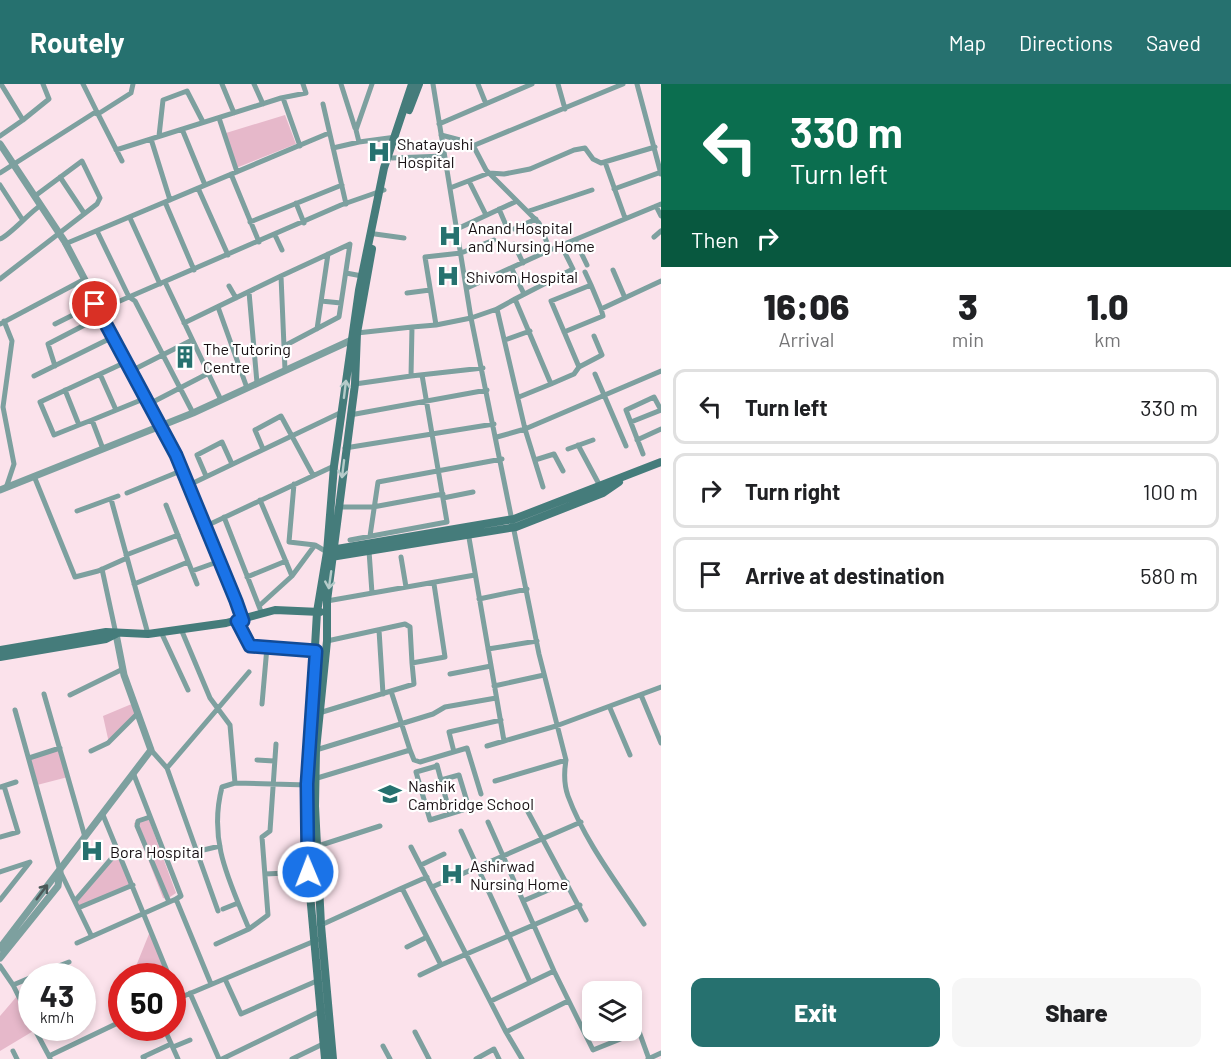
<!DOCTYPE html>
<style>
body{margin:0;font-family:Barlow,sans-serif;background:#f6f6f6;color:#202124;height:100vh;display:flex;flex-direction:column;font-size:22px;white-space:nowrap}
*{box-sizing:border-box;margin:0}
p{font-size:20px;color:#757577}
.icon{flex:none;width:33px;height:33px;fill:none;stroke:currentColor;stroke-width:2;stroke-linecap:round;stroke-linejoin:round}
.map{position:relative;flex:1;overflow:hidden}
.panel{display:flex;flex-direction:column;background:#fff;width:570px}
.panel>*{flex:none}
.banner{background:#0b6e4f;color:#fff;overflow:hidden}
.fabs{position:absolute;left:582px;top:897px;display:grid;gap:12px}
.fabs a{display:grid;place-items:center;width:60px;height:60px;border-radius:12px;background:#fff;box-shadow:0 3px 9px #0003;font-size:30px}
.speed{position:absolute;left:18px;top:879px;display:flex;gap:12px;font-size:30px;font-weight:700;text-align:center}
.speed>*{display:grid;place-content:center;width:78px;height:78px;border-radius:50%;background:#fff;box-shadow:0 3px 9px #0003;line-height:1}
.speed small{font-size:15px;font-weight:400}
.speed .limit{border:9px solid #d22;background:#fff;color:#111}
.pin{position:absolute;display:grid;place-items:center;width:51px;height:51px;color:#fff;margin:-26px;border:3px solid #fff;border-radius:50%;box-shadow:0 2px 6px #0007}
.me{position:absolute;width:66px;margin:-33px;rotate:359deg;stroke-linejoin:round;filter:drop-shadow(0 0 4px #0008)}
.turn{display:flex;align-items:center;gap:21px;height:126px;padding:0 30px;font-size:27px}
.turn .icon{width:78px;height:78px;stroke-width:2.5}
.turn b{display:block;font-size:42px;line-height:51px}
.then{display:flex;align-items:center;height:57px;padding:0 30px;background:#0003;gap:12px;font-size:22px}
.eta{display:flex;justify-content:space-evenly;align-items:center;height:102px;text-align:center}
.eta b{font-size:36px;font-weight:800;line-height:42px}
.button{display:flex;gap:12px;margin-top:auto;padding:12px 30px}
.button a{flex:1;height:69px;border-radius:12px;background:#26716f;color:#fff;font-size:24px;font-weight:800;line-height:69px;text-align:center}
.button a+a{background:#f6f6f6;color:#202124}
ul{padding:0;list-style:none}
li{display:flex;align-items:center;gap:18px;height:75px;margin:0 12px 9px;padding:0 18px;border:3px solid #e0e0e0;border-radius:12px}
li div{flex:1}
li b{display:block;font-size:22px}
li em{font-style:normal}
header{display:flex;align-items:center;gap:36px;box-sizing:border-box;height:84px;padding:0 30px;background:#26716f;color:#fff}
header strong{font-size:28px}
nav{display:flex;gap:33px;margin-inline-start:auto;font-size:21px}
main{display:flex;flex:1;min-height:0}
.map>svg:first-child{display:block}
.green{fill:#e6b8ca}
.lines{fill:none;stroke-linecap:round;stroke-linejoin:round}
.minor{stroke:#7da09f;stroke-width:5}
.tertiary{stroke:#7da09f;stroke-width:7}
.secondary{stroke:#457c7b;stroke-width:8}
.oneway{stroke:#b5cbca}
.oneway2{stroke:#4a5858}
.route-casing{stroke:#114b97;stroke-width:15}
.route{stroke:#1a73e8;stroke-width:10}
.labels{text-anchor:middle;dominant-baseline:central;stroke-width:4.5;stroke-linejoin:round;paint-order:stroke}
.poi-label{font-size:16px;fill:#170f12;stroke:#fff;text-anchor:start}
</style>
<header>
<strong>Routely</strong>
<nav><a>Map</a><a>Directions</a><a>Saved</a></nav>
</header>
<main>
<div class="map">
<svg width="661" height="975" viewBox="0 0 661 975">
<rect width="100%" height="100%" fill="#fbe2eb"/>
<path class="green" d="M285,31L296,60L236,84L226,49Z
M134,619L138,629L109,659L103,632Z
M60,664L68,693L37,701L29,674Z
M148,733L176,809L167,815L163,814L134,739Z
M118,767L133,801L78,824L75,817Z
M151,845L168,892H132Z
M18,911L35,946L0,967V932Z"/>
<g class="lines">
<path class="minor" d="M1,0L23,36L49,15L43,0
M83,0L98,30L131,9L133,0
M222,0L234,29
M254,0L263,20
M341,0L355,44
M372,0L356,46L359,58L396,53
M433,0L471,234L436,241
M478,0L486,20
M558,0L565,25
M637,0L661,90
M283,14L300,62
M323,20L346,120
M219,34L237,88
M439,40L532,0
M182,45L205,101
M441,51L460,56L475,65L486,86L539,139L550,166L467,204
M0,52L23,36
M159,52L163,16L187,7L203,38
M151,55L170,116
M470,63L623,0
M333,64L359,58
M116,66L281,14L306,9L303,0
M392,74L444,72
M605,78L625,134
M0,89L94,29L98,30L122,77
M231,90L259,158
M60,93L84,129
M469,97L486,131
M0,101L22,135
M198,104L228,171
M450,104L489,89L504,90L530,85L574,66L585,64L593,75L601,79L655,63
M614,105L661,88
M165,118L194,186
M296,119L304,139
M656,122L661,132
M499,125L508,146
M529,127L592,106
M130,134L160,200
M250,138L342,101
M457,145L517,117
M514,145L536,135
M97,147L129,213L135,217L193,329
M375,150L404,154
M275,151L282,166
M654,153L661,147
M0,155C9,152 29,129 41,121
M575,156L587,181
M65,160L329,49
M514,160L523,179
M550,166L661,120
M512,185L524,210
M613,186L625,214
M585,188L591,201
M346,189L362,192
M281,192L350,160L339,233L286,261
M0,195L97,120L100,114L82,77L35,112
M165,198L221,316
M229,202L236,214
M249,208L257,299
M407,209L430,206
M515,215L573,185L561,161
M321,217L341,219
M218,223L247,304
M497,225L515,215L551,300L519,313
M99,226L341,121L384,106
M4,237L12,257L3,323L14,380L6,404
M184,239L281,192L285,286
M0,240L83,196
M55,240L95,220
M317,245L328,170
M564,248L603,232L601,225
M357,249L412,243
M505,256L530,247
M55,282L48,260L102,232
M579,283L602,271L594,252
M483,284L411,292L412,243L436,241L425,173L461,169L494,156
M131,287L192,256
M100,290L116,326
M595,290L626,362
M34,292L113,253
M355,300L411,292
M551,300L574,290L579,283L551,217L591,201L601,225L661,197
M65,306L79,341L92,336L103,365
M149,320L207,290
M350,331L487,306
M92,336L146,314
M631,338L661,326
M79,341L54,351L40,318L126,278
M497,353L525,345L497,225L471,234L539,570L566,676C564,688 564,701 568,712C585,758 618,800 644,840
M637,356L661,345
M578,361L600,402
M345,364L494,340
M263,365L255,346L281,332L313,391
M568,365L593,356
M643,370L626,326L654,313L661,326
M535,376L554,370L563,387
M34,392L75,493L98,487L127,474
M206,392L197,371L222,358L232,380
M294,400L289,458L315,461
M189,401L342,328
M543,403L525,345L661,287
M127,409L183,386
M443,414L473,408
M111,415L148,550
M260,416L292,492
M166,421L197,500
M338,423H373L443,410
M77,427L118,412
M224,433L262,530
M206,442L334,382
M468,448L504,657L556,642L661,603
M370,452L378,398L502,375
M350,456L447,438L422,291
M369,467L372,509
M126,471L178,451
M401,473L406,503
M102,485L116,550
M192,487L220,477
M247,493L286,477
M134,500L188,478
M479,515L527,505
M327,517L475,491
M259,522L292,492L315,461L327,468
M238,537L250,562L316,567
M181,545L210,614L230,641L235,699
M379,546L383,610
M161,548L188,606
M327,557L405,540L410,543L412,579
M488,565L537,557
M450,590L491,582
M494,602L544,591
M391,607L410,666
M44,610L85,753
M70,611L123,585
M641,611L661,659
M262,620L267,563
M610,624L630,671
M15,626L60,787L91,851
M319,629L414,600L412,579L445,573L434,500
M487,662L504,657
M151,666L167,684L218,827
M316,666L433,630L445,623L496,614
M91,667L108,659L138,629
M454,668L449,648L501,636
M29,674L60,664
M257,676L274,677
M437,681L450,730
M437,682L416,688L430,736L469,724L459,691L441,696
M167,684L249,588
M134,691L181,812L176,815
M314,695L410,666L414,676L420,678L467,664L481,710
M495,697L566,676
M0,703L16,698
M527,726L586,836
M103,731L169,892
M150,733L138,737L137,742L169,818
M488,738L554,887L593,966L638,948
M461,747L530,898
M0,753L18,748L4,702
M318,762L380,742
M411,763L506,948L568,917
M195,768L220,762
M421,781L444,770
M0,788L30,778L0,816
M265,790L308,788
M432,803L581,738
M402,804L427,793
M75,817L118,767
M523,817L567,798
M78,824L133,801
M223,825L238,819
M321,841L402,804L441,881L580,821
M249,845C229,796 208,757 222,703L235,699L308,701
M77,859L176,815L211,900
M216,860L249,845L268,831L262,753L270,747L276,660
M407,863L427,853
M0,882L13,901L32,939
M59,882L64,892
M420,891L441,881
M33,892L69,878
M225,895L241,930L319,896
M82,900L87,898
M13,901L32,893
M172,903L177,915
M190,909L219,975
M172,917L317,856
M491,917L554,887
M632,928L649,975
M34,944L50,974
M164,944L178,975
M415,948L429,975
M506,948L522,975
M383,962L390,975
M173,963L190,956
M13,967L17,975
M49,972L122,937
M144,975L143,973L171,960
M222,975L323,926
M292,975L323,960
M476,975L494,965L499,975
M648,975L661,969"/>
<path class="tertiary" d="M0,60L65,158L162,342L183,386L243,536
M0,406L193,329L356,254
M0,864L151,666L124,591L116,550
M0,874L58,802L60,787"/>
<path class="secondary" d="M409,26L419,0
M331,466L514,435L661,378
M331,473L516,443L603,409L619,398
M0,566L106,548L148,550L226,539L275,526L320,528
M0,573L106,555L116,550
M325,975L308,788L307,701L317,528L327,468L334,382L359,206L384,84L412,0
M333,975L321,841L315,722L316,666L327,557V517L355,300L357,249L372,165"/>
</g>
<defs><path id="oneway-shaft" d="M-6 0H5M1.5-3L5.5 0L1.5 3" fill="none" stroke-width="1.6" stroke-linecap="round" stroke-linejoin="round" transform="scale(1.5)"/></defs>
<g class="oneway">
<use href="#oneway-shaft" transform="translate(345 305) rotate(-83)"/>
<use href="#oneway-shaft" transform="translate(343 385) rotate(97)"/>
<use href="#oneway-shaft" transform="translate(330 496) rotate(98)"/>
</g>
<use class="oneway2" href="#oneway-shaft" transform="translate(42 808) rotate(-53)"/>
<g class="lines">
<g class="route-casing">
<path id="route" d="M95,220L176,371L236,517L243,537H237L250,562L316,567L307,700L308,788"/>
</g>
<use href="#route" class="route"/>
</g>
<defs>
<g id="hospital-bare" transform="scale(1.8)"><path d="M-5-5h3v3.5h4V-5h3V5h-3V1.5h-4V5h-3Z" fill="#26716f" stroke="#fff" stroke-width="2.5" paint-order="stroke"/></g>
<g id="building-bare" transform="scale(1.8)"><path d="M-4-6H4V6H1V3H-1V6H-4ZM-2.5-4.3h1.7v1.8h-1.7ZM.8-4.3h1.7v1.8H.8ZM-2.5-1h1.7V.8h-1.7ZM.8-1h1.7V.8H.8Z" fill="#26716f" stroke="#fff" stroke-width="2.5" paint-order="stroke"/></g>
<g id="school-bare" transform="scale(1.8)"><path d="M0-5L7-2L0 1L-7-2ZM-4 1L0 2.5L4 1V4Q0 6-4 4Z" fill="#26716f" stroke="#fff" stroke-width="2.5" paint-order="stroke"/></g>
</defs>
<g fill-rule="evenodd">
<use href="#hospital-bare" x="379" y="68"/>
<use href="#hospital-bare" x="450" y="152"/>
<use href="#hospital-bare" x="448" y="192"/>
<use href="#building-bare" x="185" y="273"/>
<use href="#school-bare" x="390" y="710"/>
<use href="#hospital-bare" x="92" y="767"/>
<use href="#hospital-bare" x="452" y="790"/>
</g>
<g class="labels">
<g class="poi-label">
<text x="397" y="59">Shatayushi<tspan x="397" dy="18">Hospital</tspan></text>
<text x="468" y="143">Anand Hospital<tspan x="468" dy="18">and Nursing Home</tspan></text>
<text x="466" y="192">Shivom Hospital</text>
<text x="203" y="264">The Tutoring<tspan x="203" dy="18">Centre</tspan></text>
<text x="408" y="701">Nashik<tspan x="408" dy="18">Cambridge School</tspan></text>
<text x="110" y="767">Bora Hospital</text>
<text x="470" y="781">Ashirwad<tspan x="470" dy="18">Nursing Home</tspan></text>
</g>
</g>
</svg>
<div class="fabs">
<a><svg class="icon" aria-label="layers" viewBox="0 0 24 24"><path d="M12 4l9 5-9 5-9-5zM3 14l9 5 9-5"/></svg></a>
</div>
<div class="speed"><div>43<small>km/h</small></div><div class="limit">50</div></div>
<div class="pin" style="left:95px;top:220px;background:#d93025"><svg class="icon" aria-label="arrive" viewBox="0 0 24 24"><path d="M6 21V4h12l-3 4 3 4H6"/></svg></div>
<svg class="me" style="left:308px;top:788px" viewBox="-20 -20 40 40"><circle r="17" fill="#1a73e8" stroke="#fff" stroke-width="3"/><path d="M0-11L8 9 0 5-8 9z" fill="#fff"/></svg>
</div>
<section class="panel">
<div class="banner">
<div class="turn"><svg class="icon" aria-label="left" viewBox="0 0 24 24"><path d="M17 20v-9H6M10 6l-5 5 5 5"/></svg><div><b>330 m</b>Turn left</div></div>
<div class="then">Then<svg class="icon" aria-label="right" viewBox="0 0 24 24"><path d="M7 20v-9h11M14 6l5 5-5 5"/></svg></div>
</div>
<div class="eta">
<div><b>16:06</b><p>Arrival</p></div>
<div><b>3</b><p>min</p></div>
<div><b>1.0</b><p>km</p></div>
</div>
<ul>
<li><svg class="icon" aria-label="left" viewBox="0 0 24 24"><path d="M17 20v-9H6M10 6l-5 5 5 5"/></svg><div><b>Turn left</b></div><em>330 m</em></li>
<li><svg class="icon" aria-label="right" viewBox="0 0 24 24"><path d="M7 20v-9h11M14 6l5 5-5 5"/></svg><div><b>Turn right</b></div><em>100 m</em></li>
<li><svg class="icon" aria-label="arrive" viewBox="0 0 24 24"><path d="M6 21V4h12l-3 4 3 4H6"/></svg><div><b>Arrive at destination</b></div><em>580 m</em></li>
</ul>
<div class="button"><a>Exit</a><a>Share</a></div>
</section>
</main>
